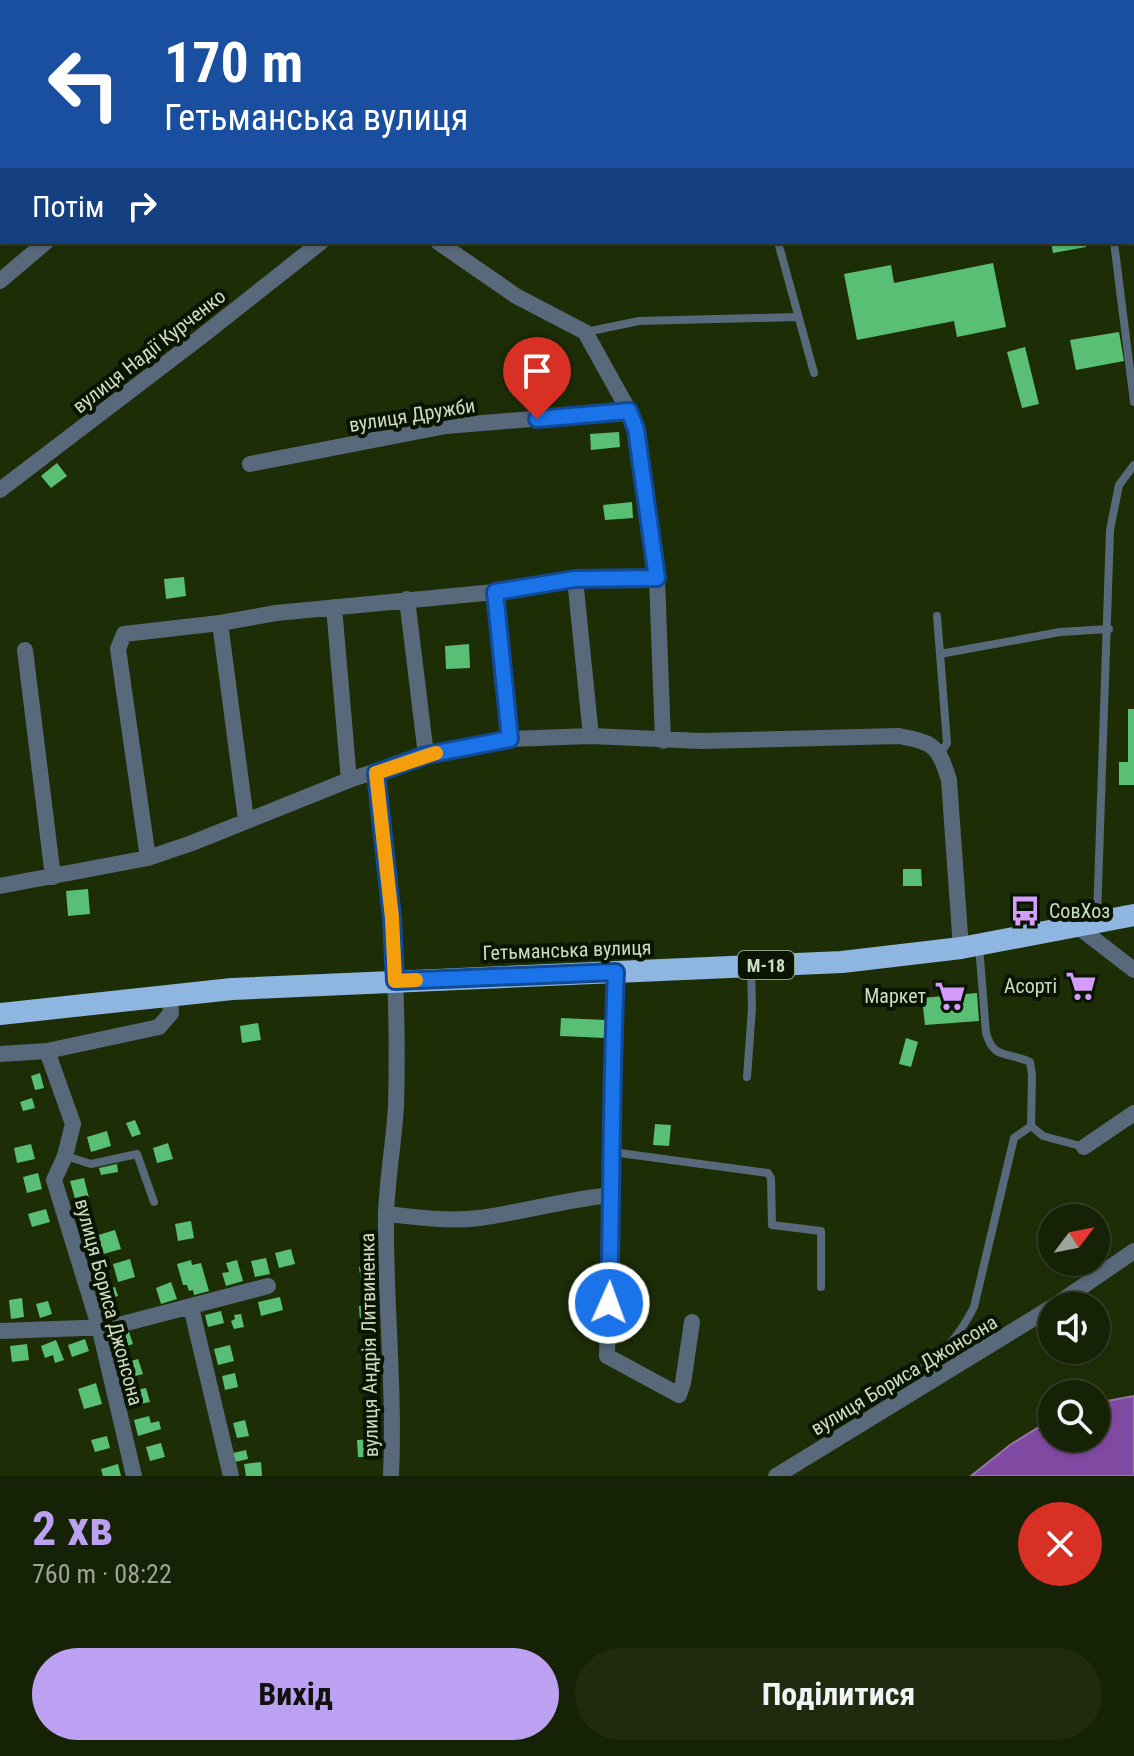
<!DOCTYPE html>
<html lang="uk">
<meta charset="utf-8">
<style>
body{margin:0;font-family:"Roboto Condensed",sans-serif;background:#1f2a0f;color:#f1f3f6;height:100vh;display:flex;flex-direction:column;font-size:30px;white-space:nowrap}
*{box-sizing:border-box;margin:0}
p{font-size:26px;color:#9ea49a}
.icon{flex:none;width:44px;height:44px;fill:none;stroke:currentColor;stroke-width:2;stroke-linecap:round;stroke-linejoin:round}
.map{position:relative;height:1476px;overflow:hidden}
.side{display:flex;flex-direction:column;background:#162205;flex:1}
.side>*{flex:none}
.guide{position:absolute;left:0px;top:0px;width:1134px;height:244px;box-shadow:0 2px 6px #0004,0 0 0 2px #353f27;background:#1a4fa0;color:#fff;overflow:hidden}
.needle{width:52px;rotate:58deg}
.controls{position:absolute;left:1038px;top:1204px;display:grid;gap:16px}
.controls a{display:grid;place-items:center;width:72px;height:72px;border-radius:50%;background:#162205;box-shadow:0 2px 6px #0004,0 0 0 2px #353f27;font-size:40px}
.pin{position:absolute;display:grid;place-items:center;width:68px;height:68px;color:#fff;margin:-82px -34px;border-radius:50% 50% 50% 0;rotate:-45deg;box-shadow:0 0 8px #0007}
.pin .icon{rotate:45deg}
.me{position:absolute;width:88px;margin:-44px;rotate:2deg;stroke-linejoin:round;filter:drop-shadow(0 0 6px #0008)}
.turn{display:flex;align-items:center;gap:28px;height:168px;padding:0 32px;font-size:36px}
.turn .icon{width:104px;height:104px;stroke-width:2.5}
.turn b{display:block;font-size:56px;line-height:68px}
.then{display:flex;align-items:center;height:76px;padding:0 32px;background:#0003;gap:16px;font-size:30px}
.round{display:grid;place-items:center;flex:none;width:84px;height:84px;border-radius:42px;background:#1f2a0f}
.overview{display:flex;align-items:center;justify-content:space-between;height:136px;padding:0 32px}
h1{font-size:48px;font-weight:700;line-height:60px;color:#bca0f2}
.cta{display:flex;gap:16px;margin-top:auto;padding:16px 32px}
.cta a{flex:1;height:92px;border-radius:48px;background:#bca0f2;color:#111;font-size:32px;font-weight:700;line-height:92px;text-align:center}
.cta a+a{background:#1f2a0f;color:#f1f3f6}
.map>svg:first-child{display:block}
.water{fill:#804aa2;stroke:#9776ab;stroke-width:2}
.building{fill:#59bf75}
.lines{fill:none;stroke-linecap:round;stroke-linejoin:round}
.service{stroke:#58697c;stroke-width:8}
.minor{stroke:#58697c;stroke-width:16}
.trunk{stroke:#8fb6e1;stroke-width:22}
.route-casing{stroke:#114b97;stroke-width:20}
.route{stroke:#1a73e8;stroke-width:14}
.slow{stroke:#f59e0b;stroke-width:14}
.labels{text-anchor:middle;dominant-baseline:central;stroke-width:8;stroke-linejoin:round;paint-order:stroke}
.shield{fill:#0a1402;stroke:#93a088;stroke-width:2}
.shield-label{font-size:18px;font-weight:bold;fill:#cedcc1}
.street-label{font-size:20px;fill:#cedcc1;stroke:#0a1402}
.poi-label{font-size:20px;fill:#cedcc1;stroke:#0a1402;text-anchor:end}
</style>
<div class="map">
<svg width="1134" height="1476" viewBox="0 0 1134 1476">
<rect width="100%" height="100%" fill="#1d2e07"/>
<path class="water" d="M1134,1396V1476H971L1010,1445L1052,1419V1438H1096V1403Z"/>
<path class="building" d="M1051,242H1085L1086,247L1053,253Z
M993,263L1006,327L957,337L954,321L857,340L844,274L891,265L894,283Z
M1119,332L1124,361L1076,370L1070,340Z
M1025,347L1039,404L1022,408L1007,352Z
M619,432L620,447L591,450L590,434Z
M57,463L67,476L51,488L41,476Z
M632,502L633,518L605,520L603,505Z
M184,577L186,596L166,599L164,579Z
M469,644L470,668L446,669L445,646Z
M1128,709H1134V785H1119V762H1128Z
M903,869H921L922,886H903Z
M88,889L90,914L68,916L66,891Z
M977,993L979,1021L925,1025L922,998Z
M561,1018L606,1020L605,1038L560,1036Z
M258,1023L261,1040L242,1043L240,1026Z
M906,1038L918,1042L911,1067L899,1064Z
M40,1073L44,1088L35,1090L31,1076Z
M32,1098L35,1108L23,1111L20,1102Z
M135,1120L141,1134L132,1137L126,1123Z
M655,1124L671,1125L669,1146L653,1145Z
M107,1131L111,1146L91,1152L87,1137Z
M168,1143L173,1159L157,1163L153,1148Z
M31,1144L35,1159L17,1163L14,1148Z
M117,1164L118,1172L101,1175L99,1168Z
M38,1173L42,1189L27,1193L23,1177Z
M84,1178L89,1198L76,1202L70,1181Z
M46,1209L50,1222L32,1227L28,1214Z
M191,1221L194,1238L178,1241L175,1224Z
M115,1230L121,1249L100,1255L95,1236Z
M291,1249L295,1264L279,1268L275,1253Z
M266,1258L270,1274L255,1277L251,1261Z
M130,1259L135,1277L118,1282L113,1264Z
M191,1260L192,1265L201,1263L209,1291L194,1295L193,1290L189,1291L187,1285H183L177,1264Z
M237,1260L243,1281L226,1286L222,1273L229,1272L226,1263Z
M375,1265L377,1279L361,1281L359,1267Z
M171,1282L177,1299L161,1304L156,1288Z
M115,1287L118,1296L100,1301L98,1292Z
M280,1297L283,1310L261,1316L258,1302Z
M22,1298L24,1317L11,1319L9,1300Z
M48,1301L52,1314L40,1318L36,1304Z
M378,1304L379,1320L360,1321L359,1306Z
M221,1311L224,1323L208,1327L205,1315Z
M241,1314L244,1327L234,1329L231,1321L235,1319L234,1315Z
M129,1332L133,1344L120,1348L115,1336Z
M85,1339L89,1351L72,1357L68,1345Z
M56,1340L64,1360L55,1363L53,1355L45,1358L41,1346Z
M27,1344L29,1360L12,1362L10,1346Z
M230,1345L234,1361L218,1365L214,1349Z
M138,1359L143,1374L128,1378L124,1363Z
M235,1373L238,1387L225,1390L222,1376Z
M96,1383L102,1404L84,1409L78,1389Z
M146,1388L150,1402L136,1405L132,1391Z
M149,1416L151,1423L159,1421L161,1429L138,1436L134,1420Z
M245,1420L249,1436L237,1438L233,1423Z
M107,1436L110,1448L95,1452L91,1440Z
M377,1439L378,1452H364V1457H358L357,1440Z
M161,1443L165,1457L150,1461L146,1447Z
M246,1450L248,1459L235,1462L233,1453Z
M261,1462L262,1476H246L244,1464Z
M118,1464L121,1476H103L101,1469Z"/>
<g class="lines">
<path class="service" d="M862,0L863,2
M1079,0L1080,2
M1017,2L1020,0
M778,242L814,373
M1114,242L1134,402
M586,332L639,321L797,317
M937,616L947,743L941,753
M940,654L1060,632L1109,629
M1097,918L1110,530L1119,485L1134,465
M979,946L986,1033C994,1061 1008,1051 1030,1062L1032,1075L1031,1126L1043,1136L1084,1147
M747,1077L752,1008L751,967
M612,1152L768,1173L771,1178L772,1225L821,1231V1287
M66,1156L91,1164L137,1154L154,1202
M922,1384L924,1366C948,1350 961,1332 974,1307L1014,1138L1031,1126"/>
<path class="minor" d="M223,0L224,2
M40,2L42,0
M330,2L332,0
M0,34L2,32
M438,242L516,296L585,332L629,411L636,429L657,578L663,741
M0,281L46,242
M250,464L446,426L629,411
M0,490L202,336L321,242
M575,579L591,736
M495,592L510,739
M407,599L426,755
M334,607L349,780
M220,623L246,820
M25,650L53,877
M376,773C392,883 399,995 396,1106C394,1142 387,1179 386,1215C385,1302 395,1389 391,1476
M148,858L118,649L124,634L220,623L276,613L495,592L575,579L657,578
M0,886L148,858L192,843L349,780L426,755L510,739L591,736L702,741L899,736C934,743 938,745 949,780L961,948
M1077,926L1134,970
M616,972C610,1100 611,1228 607,1356L679,1395L683,1383L692,1322
M47,1051L73,1124L65,1156L54,1180L99,1326L134,1476
M0,1054L47,1051L159,1027L171,1013L169,995
M1084,1147L1134,1113
M386,1214C416,1217 448,1222 479,1218C524,1212 567,1199 612,1195
M1054,1306L1134,1251
M191,1307L231,1476
M0,1331L111,1327L268,1286
M776,1476L1052,1307"/>
<path class="trunk" d="M0,1014L232,989L842,962L961,948L1134,915"/>
</g>
<g class="lines">
<g class="route-casing">
<path id="route" d="M537,419L629,411L636,429L657,578L575,579L495,592L510,739L426,755L376,773L392,918L395,981L616,972C611,1082 612,1192 609,1303"/>
</g>
<use href="#route" class="route"/>
<path class="slow" d="M416,980L395,981L392,918L376,773L436,753"/>
</g>
<defs>
<g id="bus-bare" transform="scale(2.4)"><path d="M-5-6H5V4H4V6H2V4H-2V6H-4V4H-5ZM-3.5-4V0h7V-4ZM-3.5 1.2v1.5H-2V1.2ZM2 1.2v1.5H3.5V1.2Z" fill="#d49cfb" stroke="#0a1402" stroke-width="2.5" paint-order="stroke"/></g>
<g id="supermarket-bare" transform="scale(2.4)"><path d="M-6-5.5h2.5l.6 2H6L4.5 2H-2.5L-4.4-4H-6ZM-1.5 3.2a1.3 1.3 0 1 0 .1 0ZM3 3.2a1.3 1.3 0 1 0 .1 0Z" fill="#d49cfb" stroke="#0a1402" stroke-width="2.5" paint-order="stroke"/></g>
</defs>
<g fill-rule="evenodd">
<use href="#bus-bare" x="1025" y="911"/>
<use href="#supermarket-bare" x="1081" y="986"/>
<use href="#supermarket-bare" x="950" y="996"/>
</g>
<g class="labels">
<rect class="shield" x="738" y="951" width="56" height="28" rx="6"/>
<g class="shield-label">
<text x="766" y="965">М-18</text>
</g>
<g class="street-label">
<text transform="translate(149 351) rotate(-38)">вулиця Надії Курченко</text>
<text transform="translate(412 415) rotate(-9)">вулиця Дружби</text>
<text transform="translate(567 950) rotate(-2)">Гетьманська вулиця</text>
<text transform="translate(109 1302) rotate(75)">вулиця Бориса Джонсона</text>
<text transform="translate(369 1345) rotate(-91)">вулиця Андрія Литвиненка</text>
<text transform="translate(904 1375) rotate(-31)">вулиця Бориса Джонсона</text>
</g>
<g class="poi-label">
<text x="1049" y="911" text-anchor="start">СовХоз</text>
<text x="1057" y="986">Асорті</text>
<text x="926" y="996">Маркет</text>
</g>
</g>
</svg>
<div class="controls">
<a><svg class="needle" viewBox="-14 -14 28 28"><path d="M0-13l5 13h-10z" fill="#e53935"/><path d="M0 13l5-13h-10z" fill="#9ea49a"/></svg></a>
<a><svg class="icon" aria-label="sound" viewBox="0 0 24 24"><path d="M4 9h4l5-4v14l-5-4H4zM17 9q2 3 0 6"/></svg></a>
<a><svg class="icon" aria-label="search" viewBox="0 0 24 24"><circle cx="10" cy="10" r="6"/><path d="M15 15l6 6"/></svg></a>
</div>
<div class="pin" style="left:537px;top:419px;background:#d93025"><svg class="icon" aria-label="arrive" viewBox="0 0 24 24"><path d="M6 21V4h12l-3 4 3 4H6"/></svg></div>
<svg class="me" style="left:609px;top:1303px" viewBox="-20 -20 40 40"><circle r="17" fill="#1a73e8" stroke="#fff" stroke-width="3"/><path d="M0-11L8 9 0 5-8 9z" fill="#fff"/></svg>
<div class="guide">
<div class="turn"><svg class="icon" aria-label="left" viewBox="0 0 24 24"><path d="M17 20v-9H6M10 6l-5 5 5 5"/></svg><div><b>170 m</b>Гетьманська вулиця</div></div>
<div class="then">Потім<svg class="icon" aria-label="right" viewBox="0 0 24 24"><path d="M7 20v-9h11M14 6l5 5-5 5"/></svg></div>
</div>
</div>
<section class="side">
<div class="overview"><div><h1>2 хв</h1><p>760 m · 08:22</p></div><a class="round" style="background:#d93025;color:#fff"><svg class="icon" aria-label="close" viewBox="0 0 24 24"><path d="M6 6l12 12M18 6L6 18"/></svg></a></div>
<div class="cta"><a>Вихід</a><a>Поділитися</a></div>
</section>
